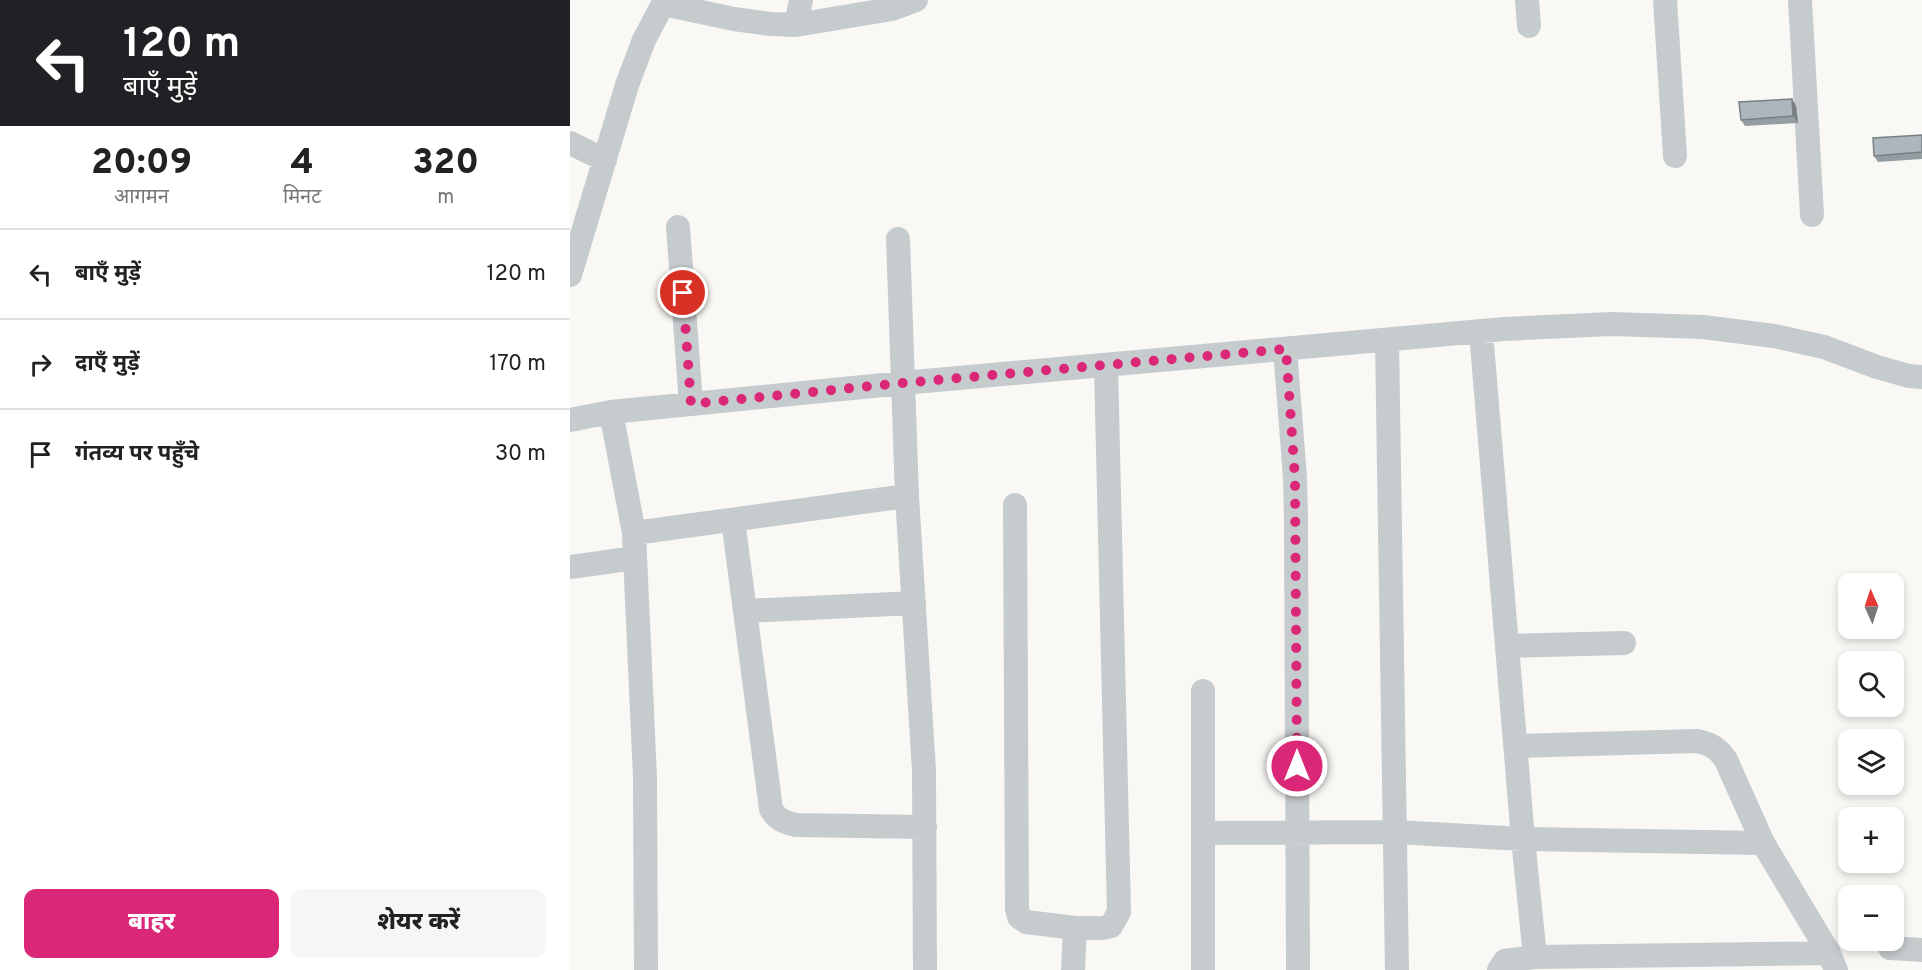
<!DOCTYPE html>
<html lang="hi">
<meta charset="utf-8">
<style>
body{margin:0;font-family:Overpass,"Noto Sans Devanagari",sans-serif;background:#f6f6f6;color:#222;height:100vh;display:flex;flex-direction:column;font-size:22px;white-space:nowrap}
*{box-sizing:border-box;margin:0}
p{font-size:20px;color:#767676}
.icon{flex:none;width:33px;height:33px;fill:none;stroke:currentColor;stroke-width:2;stroke-linecap:round;stroke-linejoin:round}
.map{position:relative;flex:1;overflow:hidden}
.drawer{display:flex;flex-direction:column;background:#fff;width:570px}
.drawer>*{flex:none}
.guide{background:#202124;color:#fff;overflow:hidden}
.needle{width:39px;rotate:357deg}
.buttons{position:absolute;left:1268px;top:573px;display:grid;gap:12px}
.buttons a{display:grid;place-items:center;width:66px;height:66px;border-radius:12px;background:#fff;box-shadow:0 3px 9px #0003;font-size:30px}
.pin{position:absolute;display:grid;place-items:center;width:51px;height:51px;color:#fff;margin:-26px;border:3px solid #fff;border-radius:50%;box-shadow:0 2px 6px #0007}
.me{position:absolute;width:66px;margin:-33px;rotate:0deg;stroke-linejoin:round;filter:drop-shadow(0 0 4px #0008)}
.turn{display:flex;align-items:center;gap:21px;height:126px;padding:0 24px;font-size:27px}
.turn .icon{width:78px;height:78px;stroke-width:2.5}
.turn b{display:block;font-size:42px;line-height:51px}
.eta{display:flex;justify-content:space-evenly;align-items:center;height:102px;text-align:center}
.eta b{font-size:36px;font-weight:800;line-height:42px}
.primary-button{display:flex;gap:12px;margin-top:auto;padding:12px 24px}
.primary-button a{flex:1;height:69px;border-radius:12px;background:#db2777;color:#fff;font-size:24px;font-weight:800;line-height:69px;text-align:center}
.primary-button a+a{background:#f6f6f6;color:#222}
ul{padding:0;list-style:none}
li{display:flex;align-items:center;gap:18px;height:90px;padding:0 24px;border-top:2px solid #e0e0e0}
li div{flex:1}
li b{display:block;font-size:22px}
li em{font-style:normal}
main{display:flex;flex:1;min-height:0}
.map>svg:first-child{display:block}
.lines{fill:none;stroke-linecap:round;stroke-linejoin:round}
.minor{stroke:#c6cbce;stroke-width:24}
.wall{fill:#939da2}
.shaded-wall{fill:#788084}
.building{fill:#abb7bc;stroke:#788084;stroke-width:1.5}
.route{stroke:#db2777;stroke-width:10;stroke-dasharray:0 18}
</style>
<main>
<section class="drawer">
<div class="guide">
<div class="turn"><svg class="icon" aria-label="left" viewBox="0 0 24 24"><path d="M17 20v-9H6M10 6l-5 5 5 5"/></svg><div><b>120 m</b>बाएँ मुड़ें</div></div>
</div>
<div class="eta">
<div><b>20:09</b><p>आगमन</p></div>
<div><b>4</b><p>मिनट</p></div>
<div><b>320</b><p>m</p></div>
</div>
<ul>
<li><svg class="icon" aria-label="left" viewBox="0 0 24 24"><path d="M17 20v-9H6M10 6l-5 5 5 5"/></svg><div><b>बाएँ मुड़ें</b></div><em>120 m</em></li>
<li><svg class="icon" aria-label="right" viewBox="0 0 24 24"><path d="M7 20v-9h11M14 6l5 5-5 5"/></svg><div><b>दाएँ मुड़ें</b></div><em>170 m</em></li>
<li><svg class="icon" aria-label="arrive" viewBox="0 0 24 24"><path d="M6 21V4h12l-3 4 3 4H6"/></svg><div><b>गंतव्य पर पहुँचे</b></div><em>30 m</em></li>
</ul>
<div class="primary-button"><a>बाहर</a><a>शेयर करें</a></div>
</section>
<div class="map">
<svg width="1352" height="970" viewBox="0 0 1352 970">
<rect width="100%" height="100%" fill="#f9f8f5"/>
<g class="lines">
<path class="minor" d="M957,0L959,26
M1095,0L1105,156
M1230,0L1242,215
M93,4L164,19L200,24L226,25L322,9L346,0
M226,25L231,0
M0,143L35,160
M108,227L121,404
M328,239L337,496L354,771L355,970
M0,275L57,85L74,40L95,0
M911,332L953,839L965,957L935,961L929,970
M817,340L827,970
M715,349L725,478L726,520L728,970
M41,412L333,383L934,329L1042,324L1133,327L1204,336L1254,347L1307,367L1339,376L1352,377
M0,420L41,412L64,533L75,778L76,970
M445,505L447,909L449,917L456,922L505,928
M163,520L201,809C207,820 214,822 226,825L355,827
M64,533L337,496
M0,567L65,558
M175,611L344,603
M937,646L1054,643
M633,691V970
M946,746L1127,741C1141,744 1148,748 1156,760L1193,843L1259,953L1266,970
M633,833L825,832L953,839L1193,843
M1320,948L1352,950
M965,957L1259,953
M503,970L505,928H532L541,926L549,912L536,366"/>
</g>
<path class="wall" d="M1222,99L1226,106L1228,123L1175,126L1171,120Z
M1352,135V159L1308,162L1304,156Z"/>
<path class="shaded-wall" d="M1222,99L1226,106L1228,123L1223,116Z"/>
<path class="building" d="M1222,99L1223,116L1171,120L1169,102Z
M1352,135V152L1304,156L1303,138Z"/>
<g class="lines">
<path class="route" d="M113,293L121,404L333,383L716,349L725,478L727,766"/>
</g>
</svg>
<div class="buttons">
<a><svg class="needle" viewBox="-14 -14 28 28"><path d="M0-13l5 13h-10z" fill="#e53935"/><path d="M0 13l5-13h-10z" fill="#767676"/></svg></a>
<a><svg class="icon" aria-label="search" viewBox="0 0 24 24"><circle cx="10" cy="10" r="6"/><path d="M15 15l6 6"/></svg></a>
<a><svg class="icon" aria-label="layers" viewBox="0 0 24 24"><path d="M12 4l9 5-9 5-9-5zM3 14l9 5 9-5"/></svg></a>
<a>+</a>
<a>−</a>
</div>
<div class="pin" style="left:113px;top:293px;background:#d93025"><svg class="icon" aria-label="arrive" viewBox="0 0 24 24"><path d="M6 21V4h12l-3 4 3 4H6"/></svg></div>
<svg class="me" style="left:727px;top:766px" viewBox="-20 -20 40 40"><circle r="17" fill="#db2777" stroke="#fff" stroke-width="3"/><path d="M0-11L8 9 0 5-8 9z" fill="#fff"/></svg>
</div>
</main>
